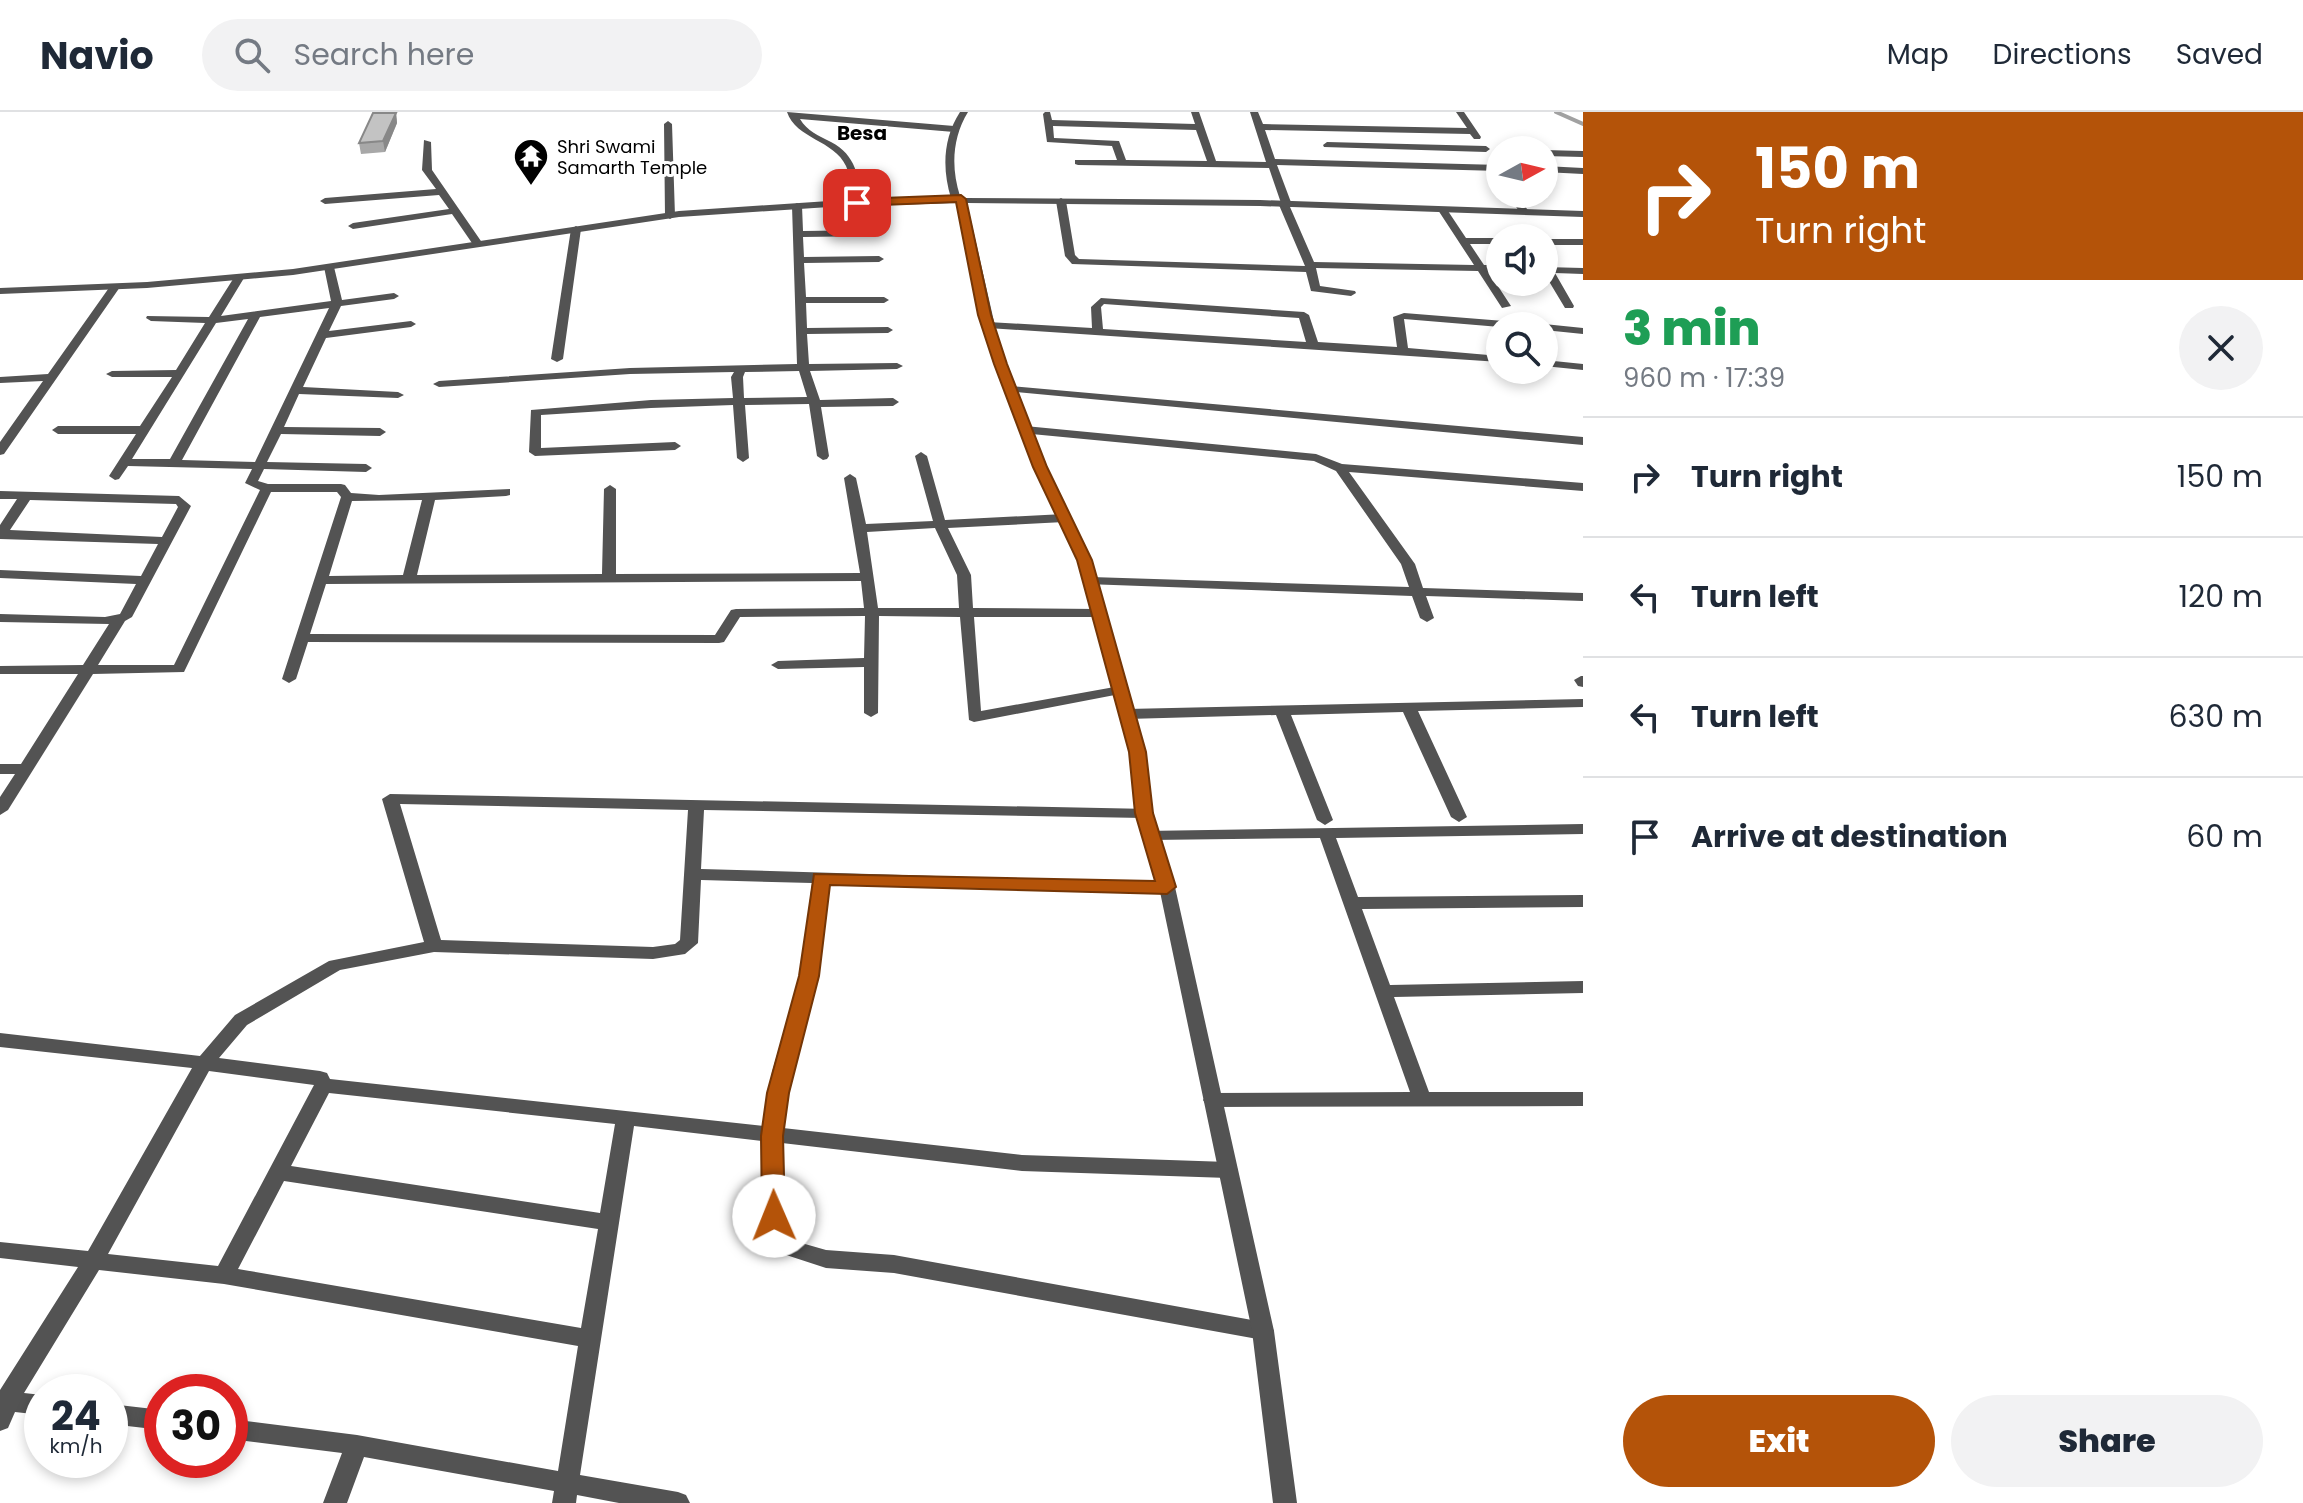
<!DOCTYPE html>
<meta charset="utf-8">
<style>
body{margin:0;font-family:Poppins,sans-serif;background:#f2f2f3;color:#1f2937;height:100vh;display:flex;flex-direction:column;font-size:30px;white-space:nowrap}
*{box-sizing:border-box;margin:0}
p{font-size:26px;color:#747a83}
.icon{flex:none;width:44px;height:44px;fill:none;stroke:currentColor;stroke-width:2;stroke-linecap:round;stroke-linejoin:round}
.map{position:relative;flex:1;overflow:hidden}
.panel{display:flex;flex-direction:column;background:#fff;width:720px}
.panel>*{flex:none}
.top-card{background:#b45309;color:#fff;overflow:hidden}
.needle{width:52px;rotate:82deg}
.buttons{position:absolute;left:1486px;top:24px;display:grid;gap:16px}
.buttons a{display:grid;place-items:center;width:72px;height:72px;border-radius:50%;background:#fff;box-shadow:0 4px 12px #0003;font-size:40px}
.speed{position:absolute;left:24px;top:1262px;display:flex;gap:16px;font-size:40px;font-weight:700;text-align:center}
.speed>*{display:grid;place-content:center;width:104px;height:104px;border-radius:50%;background:#fff;box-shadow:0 4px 12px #0003;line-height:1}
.speed small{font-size:20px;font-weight:400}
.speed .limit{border:12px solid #d22;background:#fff;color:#111}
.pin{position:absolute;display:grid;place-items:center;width:68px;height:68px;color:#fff;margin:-34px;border-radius:16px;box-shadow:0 4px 12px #0006}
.me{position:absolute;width:88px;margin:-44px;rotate:359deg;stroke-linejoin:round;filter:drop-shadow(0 0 6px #0008)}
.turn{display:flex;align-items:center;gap:28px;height:168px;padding:0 40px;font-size:36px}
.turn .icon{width:104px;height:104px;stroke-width:2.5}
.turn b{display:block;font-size:56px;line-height:68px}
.round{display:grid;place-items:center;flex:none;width:84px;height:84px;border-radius:42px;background:#f2f2f3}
.head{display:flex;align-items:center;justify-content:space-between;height:136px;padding:0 40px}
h1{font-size:48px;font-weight:800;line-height:60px;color:#1e9e55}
.button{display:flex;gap:16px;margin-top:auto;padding:16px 40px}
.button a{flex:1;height:92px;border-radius:48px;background:#b45309;color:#fff;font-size:32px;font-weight:800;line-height:92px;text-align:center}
.button a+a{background:#f2f2f3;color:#1f2937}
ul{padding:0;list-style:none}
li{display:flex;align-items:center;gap:24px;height:120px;padding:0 40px;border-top:2px solid #e0e1e3}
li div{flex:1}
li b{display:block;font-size:30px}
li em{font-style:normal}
header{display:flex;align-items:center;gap:48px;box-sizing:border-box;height:112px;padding:0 40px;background:#fff;border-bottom:2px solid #e0e1e3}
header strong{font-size:38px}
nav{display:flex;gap:44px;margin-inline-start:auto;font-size:28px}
.search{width:560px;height:72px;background:#f2f2f3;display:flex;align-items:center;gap:20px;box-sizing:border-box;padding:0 28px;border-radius:44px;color:#747a83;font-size:30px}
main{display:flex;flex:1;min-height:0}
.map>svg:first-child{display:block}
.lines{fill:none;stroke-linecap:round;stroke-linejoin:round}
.stream{stroke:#a1a1a1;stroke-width:4}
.minor{fill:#535353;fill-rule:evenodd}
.tertiary{fill:#535353;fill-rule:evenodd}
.wall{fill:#a8a8a8}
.shaded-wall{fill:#888}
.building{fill:#c3c3c3;stroke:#888;stroke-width:2}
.route{fill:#b45309;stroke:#753606;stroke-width:2}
.labels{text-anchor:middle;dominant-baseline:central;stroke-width:6;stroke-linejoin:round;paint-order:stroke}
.far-poi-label{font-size:18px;fill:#000;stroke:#fff;text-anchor:start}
.far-neighbourhood-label{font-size:20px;font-weight:bold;fill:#000;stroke:#fff}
</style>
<header>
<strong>Navio</strong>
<div class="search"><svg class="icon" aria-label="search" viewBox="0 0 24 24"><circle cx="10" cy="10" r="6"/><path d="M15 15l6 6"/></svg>Search here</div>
<nav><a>Map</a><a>Directions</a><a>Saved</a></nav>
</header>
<main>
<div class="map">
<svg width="1583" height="1391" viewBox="0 0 1583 1391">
<rect width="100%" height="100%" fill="#fff"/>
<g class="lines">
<path class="stream" d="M1556,0L1583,12"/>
<path class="minor" d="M787,0L954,14L958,17L954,20L800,7C807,19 819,24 831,30C856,43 859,65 862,91L857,94L852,91C851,78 851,65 846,54C834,28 796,27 787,0Z
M1045,0H1050L1052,8L1195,12L1191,0H1199L1216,49L1266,50L1250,0H1258L1263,12L1467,16L1456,0H1464L1481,25L1480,27H1474L1470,22L1265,18L1275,47L1500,53V59L1277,53L1292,93L1290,95L1314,150L1474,153L1438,98L1443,95L1446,96L1466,126H1500V132H1470L1484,153H1500V159H1488L1511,194L1502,196L1478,159L1316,156L1320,174L1355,179L1356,181L1351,184L1311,179L1306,160L1072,152L1065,144L1056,89L1061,86L1066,89L1075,143L1079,147L1305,154L1279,93L1281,91L1269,56L1078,53L1075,52V48H1117L1112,34L1047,30L1043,2ZM1053,14L1196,18L1207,49L1126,48L1119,29L1054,26Z
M668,9L672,12L675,104L670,107L665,104L664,12Z
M424,28L431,30L432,58L483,132L482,134H474L452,102L353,117L348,114L353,111L449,97L439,83L325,92L320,89L325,86L436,77L422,58Z
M1327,30L1486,34L1490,37L1486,40L1324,35L1323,33Z
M1544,38L1583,39V45L1544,44Z
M1544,54L1583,56V62L1544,60Z
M1507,82H1517L1529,100L1527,102H1521Z
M797,91L802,94L803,119L875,118L880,121L875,124L803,125L804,145L879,144L884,147L879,150L804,151L806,185H884L889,188L884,191H806L807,216L888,215L893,218L888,221L807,222L809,252L897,251L903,254L897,257L810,259L820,288L893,286L899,290L893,294L821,295L829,344L827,347L823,348L817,344L809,292L745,293L749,346L743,350L737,346L733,293L651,296L541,303V336L675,330L681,334L675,338L535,344L529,340L531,298L651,288L733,286L731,265L734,260L630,262L439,275L433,272L439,269L630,256L797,252L792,94ZM799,259L807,285L744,286L743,265L745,260Z
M576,114L581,117L563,247L557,250L551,247L571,117Z
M1544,127H1583V133H1544Z
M329,152L334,155L342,188L394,181L399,184L394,187L341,194L329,219L411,209L416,212L411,215L326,226L303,275L398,280L404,283L398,286L299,282L284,315L380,316L386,320L380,324L281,322L267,350L366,352L372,356L366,360L264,357L258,369L268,372H341L345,373L351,381L379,383L510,377V383L506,384L435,388L417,463L602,462L604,377L610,373L616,377V462L860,461L844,366L850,362L856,366L866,412L933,409L915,344L921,340L927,344L945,408L1064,402L1070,406L1064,410L948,416L971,463L973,496L1097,497L1104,501L1097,505H974L981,599L1120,574L1127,578L1120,582L974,610L969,608L960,505L879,504L878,601L871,605L864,601V555L778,557L771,553L778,549L864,546L865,504L740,505L724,530L719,531L308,530L296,567L289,571L282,567L341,385L337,380H271L184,560L93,562L8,698L0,703V685L15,662H0V652H21L78,562H0V554L83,553L109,512L0,510V502L105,505L120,502L136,472L0,466V458L141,464L158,432L0,427V413L17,387H0V379L179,384L191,394L132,505L125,509L98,553H174L260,378L245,371L252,357L128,354L119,367L115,368L109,364L136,322H58L52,318L58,314H140L172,265H112L106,262L112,259L176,258L205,211L151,209L146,206L147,204L209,205L235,164L239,163L244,166L221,204L331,189L324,155ZM329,196L255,350L182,348L260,205ZM248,207L170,347H132L216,211ZM30,388L176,392L178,395L162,425L10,418ZM422,388L403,463L329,464L352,389ZM935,416L957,463L959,496H878L867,420ZM861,469L864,496L736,497L731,498L715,523L310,522L326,472Z
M1544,155L1583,156V162L1555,161L1574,194L1573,196H1565L1544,161Z
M111,173L120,175L4,342L0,343V330L43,269L0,271V265L48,262Z
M1101,186L1304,200L1309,203L1318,230L1397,235L1393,205L1404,201L1528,211L1533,214L1500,215L1404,207L1408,236L1500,244V250L988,216L983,213L988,210L1092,216L1091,195ZM1104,192L1299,206L1306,230L1103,217L1101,195Z
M1544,212L1583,216V222L1544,218V214H1539Z
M1544,248L1583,252V258L1544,254Z
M1010,274L1583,325V333L1006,279L1004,277Z
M1025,314L1316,342L1342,352L1583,371V379L1349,360L1415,452L1423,476L1583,481V489L1426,484L1434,506L1427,510L1420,506L1412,484L1086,472V466L1091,465L1409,475L1401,452L1336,359L1314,349L1021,321V315Z
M1581,564H1583V575L1578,574L1574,568Z
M1583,587V595L1418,599L1467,705L1459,710L1451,705L1403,600L1291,603L1333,708L1325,713L1317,708L1276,603L1127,607L1119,602L1127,597Z
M390,682L1150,697L1152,701L1150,705L1144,706L704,698L701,757L1173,771L1175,775L1167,781L829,771L818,864L790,960L783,1016L1022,1043L1228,1050L1235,1053L1238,1058L1235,1063L1228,1066L1022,1059L782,1031L784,1126L826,1138L894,1143L1263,1210L1271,1213L1274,1219L1271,1225L1263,1228L894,1161L826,1156L774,1139L767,1137L764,1131L762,1029L634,1014L580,1363L678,1380L686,1383L690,1391H619L577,1383L576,1391H552L554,1379L364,1345L347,1391H323L342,1341L230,1327V1307L357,1323L558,1359L578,1234L224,1172L99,1158L24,1281L42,1283V1303L15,1300L8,1316L0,1319V1278L78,1155L0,1146V1130L88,1139L192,956L0,935V921L200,944L235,903L329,849L424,830L382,687ZM400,692L688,698L680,828L675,832L653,835L441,828ZM701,768L812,771L800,864L772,960L764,1014L330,967L327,961L320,959L219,946L247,913L340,858L434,840L653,847L685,842L698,831ZM209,959L314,973L218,1154L108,1142ZM329,981L615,1012L600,1101L291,1054ZM284,1069L598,1117L581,1216L238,1157Z
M1583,712V722L1336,726L1358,785L1583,783V795L1362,797L1390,873L1583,869V881L1394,885L1429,980H1583V994L1213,995L1206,993L1203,988L1206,983L1213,981L1410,980L1320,726L1151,728L1143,723L1145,719Z
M110,1292L162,1298V1318L110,1312Z"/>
<path class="tertiary" d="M960,0H968C952,26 951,56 960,84L965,86L1260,88L1583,99V105L1260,94L967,91L998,227L1046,355L1092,448L1145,640L1152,701L1175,775L1274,1219L1297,1391H1273L1252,1219L1159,775L1136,701L1129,640L1078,448L1034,355L986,227L957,91L829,95L679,105L293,163L147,176L0,182V176L147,170L293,157L679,99L829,89L951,86C942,57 943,26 960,0Z"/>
</g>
<path class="wall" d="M396,1L397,11L385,40L361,42L359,31Z"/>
<path class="shaded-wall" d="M396,1L397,11L385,40L383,29Z"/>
<path class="building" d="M373,1H396L383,29L359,31Z"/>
<path class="route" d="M961,83L966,87L991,203L1007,252L1047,355L1092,448L1146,640L1153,701L1176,775L1167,782L830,773L819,864L789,981L783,1024L785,1104L782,1111H765L762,1104L761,1024L767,981L799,864L814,762L1155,769L1135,701L1129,640L1077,448L1033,355L994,252L978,203L956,90L857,94L852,91L857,87Z"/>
<defs>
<g id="temple-pin" transform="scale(1.8)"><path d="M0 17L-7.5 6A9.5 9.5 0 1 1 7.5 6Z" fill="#000" stroke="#fff"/><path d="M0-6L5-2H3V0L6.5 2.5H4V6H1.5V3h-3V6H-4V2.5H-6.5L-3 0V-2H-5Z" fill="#fff"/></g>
</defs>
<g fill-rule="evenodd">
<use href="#temple-pin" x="531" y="44"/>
</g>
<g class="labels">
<g class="far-poi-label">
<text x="557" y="34">Shri Swami<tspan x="557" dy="21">Samarth Temple</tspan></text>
</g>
<g class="far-neighbourhood-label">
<text x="862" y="21">Besa</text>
</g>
</g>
</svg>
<div class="buttons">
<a><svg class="needle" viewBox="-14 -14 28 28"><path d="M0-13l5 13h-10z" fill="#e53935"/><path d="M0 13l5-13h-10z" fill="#747a83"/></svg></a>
<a><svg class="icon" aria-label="sound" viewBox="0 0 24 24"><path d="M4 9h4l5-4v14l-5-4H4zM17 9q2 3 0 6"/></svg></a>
<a><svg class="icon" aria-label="search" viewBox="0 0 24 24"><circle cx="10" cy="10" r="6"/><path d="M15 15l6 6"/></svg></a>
</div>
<div class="speed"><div>24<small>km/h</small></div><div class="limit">30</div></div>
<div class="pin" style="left:857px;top:91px;background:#d93025"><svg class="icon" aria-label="arrive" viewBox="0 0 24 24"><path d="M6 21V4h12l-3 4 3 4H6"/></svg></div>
<svg class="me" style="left:774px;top:1104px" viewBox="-20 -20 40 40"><circle r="19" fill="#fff"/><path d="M0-13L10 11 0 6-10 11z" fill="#b45309"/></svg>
</div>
<section class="panel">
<div class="top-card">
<div class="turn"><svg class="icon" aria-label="right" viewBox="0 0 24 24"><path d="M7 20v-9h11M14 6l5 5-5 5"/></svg><div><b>150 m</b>Turn right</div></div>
</div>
<div class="head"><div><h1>3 min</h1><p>960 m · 17:39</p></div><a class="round"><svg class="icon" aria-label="close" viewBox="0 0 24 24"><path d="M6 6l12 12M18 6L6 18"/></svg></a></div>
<ul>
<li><svg class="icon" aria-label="right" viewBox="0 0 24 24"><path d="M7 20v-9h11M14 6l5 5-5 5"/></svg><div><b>Turn right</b></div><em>150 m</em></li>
<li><svg class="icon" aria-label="left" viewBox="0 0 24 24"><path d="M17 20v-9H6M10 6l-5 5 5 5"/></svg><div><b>Turn left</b></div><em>120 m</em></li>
<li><svg class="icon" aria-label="left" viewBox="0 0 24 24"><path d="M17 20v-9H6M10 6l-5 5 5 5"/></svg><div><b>Turn left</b></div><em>630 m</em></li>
<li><svg class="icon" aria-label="arrive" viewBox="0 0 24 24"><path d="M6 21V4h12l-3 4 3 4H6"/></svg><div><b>Arrive at destination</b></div><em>60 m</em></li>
</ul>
<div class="button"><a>Exit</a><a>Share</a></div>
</section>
</main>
